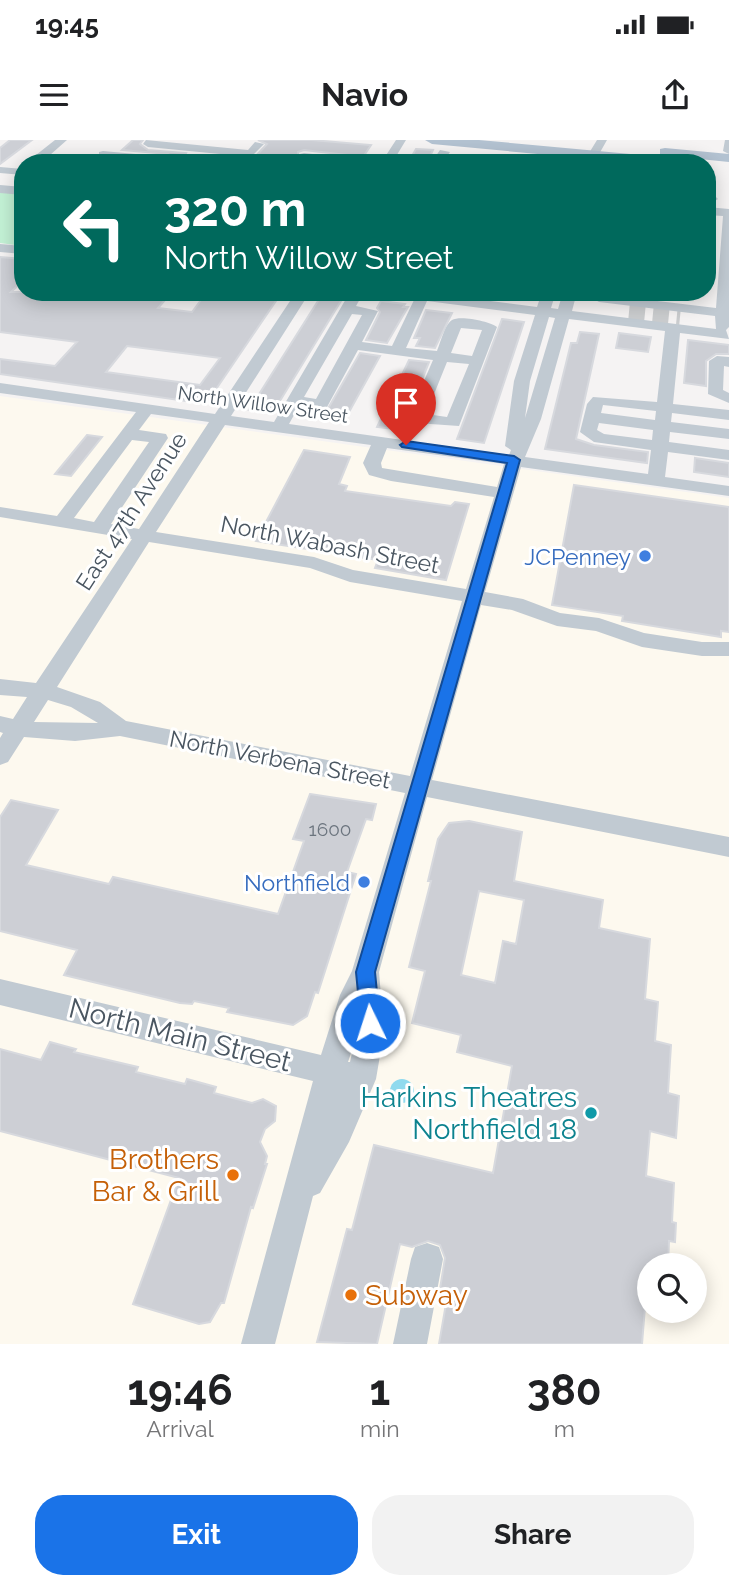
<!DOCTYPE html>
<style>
body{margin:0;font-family:Raleway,sans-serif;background:#f2f2f2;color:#202124;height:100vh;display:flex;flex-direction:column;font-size:26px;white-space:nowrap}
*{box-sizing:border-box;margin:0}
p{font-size:23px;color:#757577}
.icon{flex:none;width:38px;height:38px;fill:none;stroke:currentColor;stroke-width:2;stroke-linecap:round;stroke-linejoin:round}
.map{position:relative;height:1204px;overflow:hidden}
.sheet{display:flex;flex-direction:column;background:#fff;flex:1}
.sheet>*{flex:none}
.guide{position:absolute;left:14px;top:14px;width:702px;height:147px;border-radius:28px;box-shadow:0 4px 18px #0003;background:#00695c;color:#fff;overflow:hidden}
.buttons{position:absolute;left:637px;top:1113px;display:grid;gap:14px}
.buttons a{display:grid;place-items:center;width:70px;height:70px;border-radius:50%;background:#fff;box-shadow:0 4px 18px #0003;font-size:35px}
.pin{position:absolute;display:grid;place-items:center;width:60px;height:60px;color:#fff;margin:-72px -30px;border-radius:50% 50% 50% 0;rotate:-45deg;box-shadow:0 0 7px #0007}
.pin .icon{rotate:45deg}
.me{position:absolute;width:77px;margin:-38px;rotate:356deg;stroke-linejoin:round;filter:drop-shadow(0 0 5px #0008)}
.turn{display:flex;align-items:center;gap:24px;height:147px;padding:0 35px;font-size:32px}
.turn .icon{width:91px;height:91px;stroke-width:2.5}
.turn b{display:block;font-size:49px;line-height:60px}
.eta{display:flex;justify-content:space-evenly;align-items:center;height:119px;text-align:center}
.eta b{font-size:42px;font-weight:700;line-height:49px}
.action{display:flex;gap:14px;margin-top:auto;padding:14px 35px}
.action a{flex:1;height:80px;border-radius:28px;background:#1a73e8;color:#fff;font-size:28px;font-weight:700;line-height:80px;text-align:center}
.action a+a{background:#f2f2f2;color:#202124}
.status{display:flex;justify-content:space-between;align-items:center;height:49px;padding:0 35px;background:#fff;direction:ltr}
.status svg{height:19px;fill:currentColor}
header{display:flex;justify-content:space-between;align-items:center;height:91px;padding:0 35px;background:#fff;font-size:32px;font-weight:700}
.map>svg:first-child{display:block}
.commercial{fill:#fdf9ef;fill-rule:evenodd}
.green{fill:#c3f1d5}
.water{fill:#90daee}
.building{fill:#cdcfd5;stroke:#d7d9de;stroke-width:2;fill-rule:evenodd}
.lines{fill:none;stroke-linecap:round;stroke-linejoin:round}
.minor-tunnel{stroke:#caccce;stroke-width:16;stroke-dasharray:16 8;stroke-linecap:butt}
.minor{fill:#c1cad2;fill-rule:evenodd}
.major{fill:#b3c2d1;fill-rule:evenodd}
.route{fill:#1a73e8;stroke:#114b97;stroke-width:2}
.shop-dot{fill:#3f7fe0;stroke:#fff;stroke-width:2.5}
.culture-dot{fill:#0f9aa8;stroke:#fff;stroke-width:2.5}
.food-dot{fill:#e8710a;stroke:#fff;stroke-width:2.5}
.labels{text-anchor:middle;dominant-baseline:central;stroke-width:6;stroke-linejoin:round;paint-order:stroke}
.far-street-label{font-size:19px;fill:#4a5661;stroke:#fff}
.number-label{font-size:19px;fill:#6b747e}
.street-label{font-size:23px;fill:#4a5661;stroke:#fff}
.shop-label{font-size:23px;fill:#366cbe;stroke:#fff;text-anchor:end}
.near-street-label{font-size:28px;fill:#4a5661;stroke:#fff}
.near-culture-label{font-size:28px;fill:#0d838f;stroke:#fff;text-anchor:end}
.near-food-label{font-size:28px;fill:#c56008;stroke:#fff;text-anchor:end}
</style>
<div class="status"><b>19:45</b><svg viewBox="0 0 49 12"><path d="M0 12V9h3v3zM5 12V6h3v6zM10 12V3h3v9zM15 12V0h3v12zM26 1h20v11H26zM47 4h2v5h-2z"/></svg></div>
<header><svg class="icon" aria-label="menu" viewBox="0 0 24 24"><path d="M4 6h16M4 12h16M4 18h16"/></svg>Navio<svg class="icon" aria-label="share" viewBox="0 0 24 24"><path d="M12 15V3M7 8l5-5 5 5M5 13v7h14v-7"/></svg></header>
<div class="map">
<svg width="729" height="1204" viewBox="0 0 729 1204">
<rect width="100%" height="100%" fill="#f5f3f3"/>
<path class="commercial" d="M0,256L729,358V1204H0ZM649,1125H695V1171H649Z"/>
<path class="green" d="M0,52L23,54V106L0,103Z"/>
<path class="water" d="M390 951a12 12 0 1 1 24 0a12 12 0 1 1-24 0Z"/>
<path class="building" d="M10,0H32L0,24V8Z
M133,0H143L140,4L148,10L186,13L180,23H174L177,19L168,14L122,10Z
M258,0H312L371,5L359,23L347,15L304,10L298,12V20L314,23L228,20L231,18L253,19L267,4Z
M416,9L433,10L427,23H408Z
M0,117L23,119V141L11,152H48L114,160L118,155L125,156L165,160L158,168L192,172L207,152H282L206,264L0,234V219L55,226L77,202L0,192ZM127,206L190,214L220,218L200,245L106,232Z
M323,153L344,156L272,274L249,270Z
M381,161L405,164L403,167H408L387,203L366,200L380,172L377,168Z
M426,170L452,173L435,208L416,206L420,198H414Z
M502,179L524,182L484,303L457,299Z
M580,192L599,194L576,299L594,305L648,312L647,323L545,309L571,203H577Z
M619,193L651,197L648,212L616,208Z
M688,200L729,205V214H716L706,221V246L684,243Z
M360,213L380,216L343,283L322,279Z
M409,220L429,222L402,290L377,287Z
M87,295L102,297L71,336L55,334Z
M304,310L350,317L339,344L347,346L345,351L451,366L455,362L469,364L446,440L375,428L378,420L256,401Z
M695,318L729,323V337L694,332Z
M574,345L729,367V492L721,491V497L622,481L623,476L552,465Z
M310,654L376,664L372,680L366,679L347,732L356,734L318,853L315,852L307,876L293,885L227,872L229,868L194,861L192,864L180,863L64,835L77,810L0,791V677L11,660L58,670L26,725L109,744L113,737L278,774L304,701L293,699Z
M469,681L522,692L514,741L603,760L599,788L650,799L645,859L658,862L655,901L671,905L668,953L679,956L676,998L650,991L646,1036L674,1043L672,1082L676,1083L675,1102L669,1101L668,1125H649V1156L646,1155L642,1204H439L447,1158L439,1155L445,1118L440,1105L428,1101L412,1107L400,1104L377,1204L317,1202L347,1089L352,1090L374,1005L493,1033L512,926L457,912L461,895L412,883L425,831L409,827L431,741H428L438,699L449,683ZM479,751L524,760L516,804L503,801L495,843L461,835Z
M50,902L76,909L74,912L138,927L136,932L185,944L187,939L216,947L214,953L252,963L263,959L276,966L275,981L265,989L260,1002L267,1016L265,1024H267L253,1068L251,1067L224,1163H221L210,1182L199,1184L133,1164L179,1038L0,991V909L41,920Z"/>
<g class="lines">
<path class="minor-tunnel" d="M629,172L680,177"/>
<path class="minor" d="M55,0H67L50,15L86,23L36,19V15Z
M146,0L248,10L255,2L264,4L251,17L148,7L143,4Z
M396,0H406L392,23H381Z
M597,0H607L594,23H583Z
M725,0H729V14L723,11Z
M440,10L450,12L442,23H431Z
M103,11L168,17L174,20L161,23L99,16V12Z
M304,13L347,18L353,21L333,23L300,18V14Z
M0,27L23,29V35L0,33Z
M0,45L23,47V55L0,53Z
M707,48L718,59L707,66Z
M707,67L729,69V187L726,190L729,199L680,193L673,264L729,270V280L672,273L671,282L729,289V299L670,292L669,302L729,310V320L668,312L665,337L729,346V356L521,327L485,452L523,459L560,473L599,478L644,493L702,502H729V516H702L642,507L596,491L557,486L512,470L481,465L432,640L729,697V717L427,657L379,832L384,892L376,939L349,1002L320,1053L313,1056L275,1204H241L313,941L0,865V839L321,915L340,855L352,831L405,653L120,596L75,601L24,597L8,622L0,625V598L3,593L0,592V576L13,579L27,557L0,555V539L36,543L132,399L0,377V367L57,376L136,272L0,253V243L215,274L296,152H310L231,276L274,282L350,152H364L356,166L378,171L362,202L392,206L414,160L379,152H421L537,167L542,152H556L551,168L558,169L563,152H577L572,171L716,189L715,176L599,162L592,158L599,154L716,168L723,76L707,75ZM427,161L535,175L514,241L505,306L511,310L509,315L289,284L299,266L327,267L358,210L433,220L408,278L416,283L459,286L497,187C491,182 461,175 452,180C445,184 440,204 437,211L406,208ZM352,174L362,175L316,259L304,257ZM549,177L555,178L525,278L530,241ZM569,179L665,191L657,262L593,257L587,264L580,292L594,302L651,310L648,334L525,317L541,279ZM461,188L482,190L472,216L451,213ZM447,222L469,224L447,277L426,274ZM603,265L656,271L655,280L601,273ZM151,274L209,282L139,389L111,384L168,298L166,294L139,290ZM599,283L653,290L652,300L604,294L597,290ZM225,285L371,305L363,323L369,335L391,341L494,357L466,449L353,430L314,417L156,392ZM132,300L149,302L94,382L74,378ZM387,308L504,324L497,347L382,328L381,323ZM149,402L310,428L350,442L462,461L410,636L126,581L100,562L57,547ZM48,560L71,567L98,583L34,582ZM354,904L350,922H348Z
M0,104L23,106V114L0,112Z
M717,216L729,217V227L724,226L723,250L729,253V263L708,254L709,221Z
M427,1103L439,1107L443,1119L427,1204H393L411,1119L415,1107Z"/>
<path class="major" d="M425,0H479L685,19L692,23H634L432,4Z
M665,8L729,14V22L660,15V9Z"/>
</g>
<path class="route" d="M406,301L514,316L520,320L375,832L380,883L377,890L370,892L363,890L361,883L356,832L507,323L402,307L400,305Z"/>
<g class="shop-dot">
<circle cx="645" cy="416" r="7"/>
<circle cx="364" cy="742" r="7"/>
</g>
<circle class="culture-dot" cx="591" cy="973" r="7"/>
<g class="food-dot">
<circle cx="233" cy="1035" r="7"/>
<circle cx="351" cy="1155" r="7"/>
</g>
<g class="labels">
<g class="far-street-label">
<text transform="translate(263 264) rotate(8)">North Willow Street</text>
</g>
<g class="number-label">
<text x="330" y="689">1600</text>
</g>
<g class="street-label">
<text transform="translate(131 371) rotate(-57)">East 47th Avenue</text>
<text transform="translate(330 404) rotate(11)">North Wabash Street</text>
<text transform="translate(280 619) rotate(11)">North Verbena Street</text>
</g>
<g class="shop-label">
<text x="631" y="416">JCPenney</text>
<text x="350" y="742">Northfield</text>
</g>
<g class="near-street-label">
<text transform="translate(180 895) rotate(14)">North Main Street</text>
</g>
<g class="near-culture-label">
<text x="577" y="957">Harkins Theatres<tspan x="577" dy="32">Northfield 18</tspan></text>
</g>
<g class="near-food-label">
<text x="219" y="1019">Brothers<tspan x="219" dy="32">Bar &amp; Grill</tspan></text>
<text x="365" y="1155" text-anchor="start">Subway</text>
</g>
</g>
</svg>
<div class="buttons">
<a><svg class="icon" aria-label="search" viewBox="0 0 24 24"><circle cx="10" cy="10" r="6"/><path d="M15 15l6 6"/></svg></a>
</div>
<div class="pin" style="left:406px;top:305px;background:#d93025"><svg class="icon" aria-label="arrive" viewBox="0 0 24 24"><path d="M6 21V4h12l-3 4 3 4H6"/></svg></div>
<svg class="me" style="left:370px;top:883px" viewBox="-20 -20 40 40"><circle r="17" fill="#1a73e8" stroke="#fff" stroke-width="3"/><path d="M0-11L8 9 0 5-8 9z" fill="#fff"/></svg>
<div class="guide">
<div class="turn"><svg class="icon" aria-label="left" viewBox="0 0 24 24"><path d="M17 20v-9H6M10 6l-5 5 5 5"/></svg><div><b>320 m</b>North Willow Street</div></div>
</div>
</div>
<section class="sheet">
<div class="eta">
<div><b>19:46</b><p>Arrival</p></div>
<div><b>1</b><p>min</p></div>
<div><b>380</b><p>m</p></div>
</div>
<div class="action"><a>Exit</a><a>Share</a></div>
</section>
